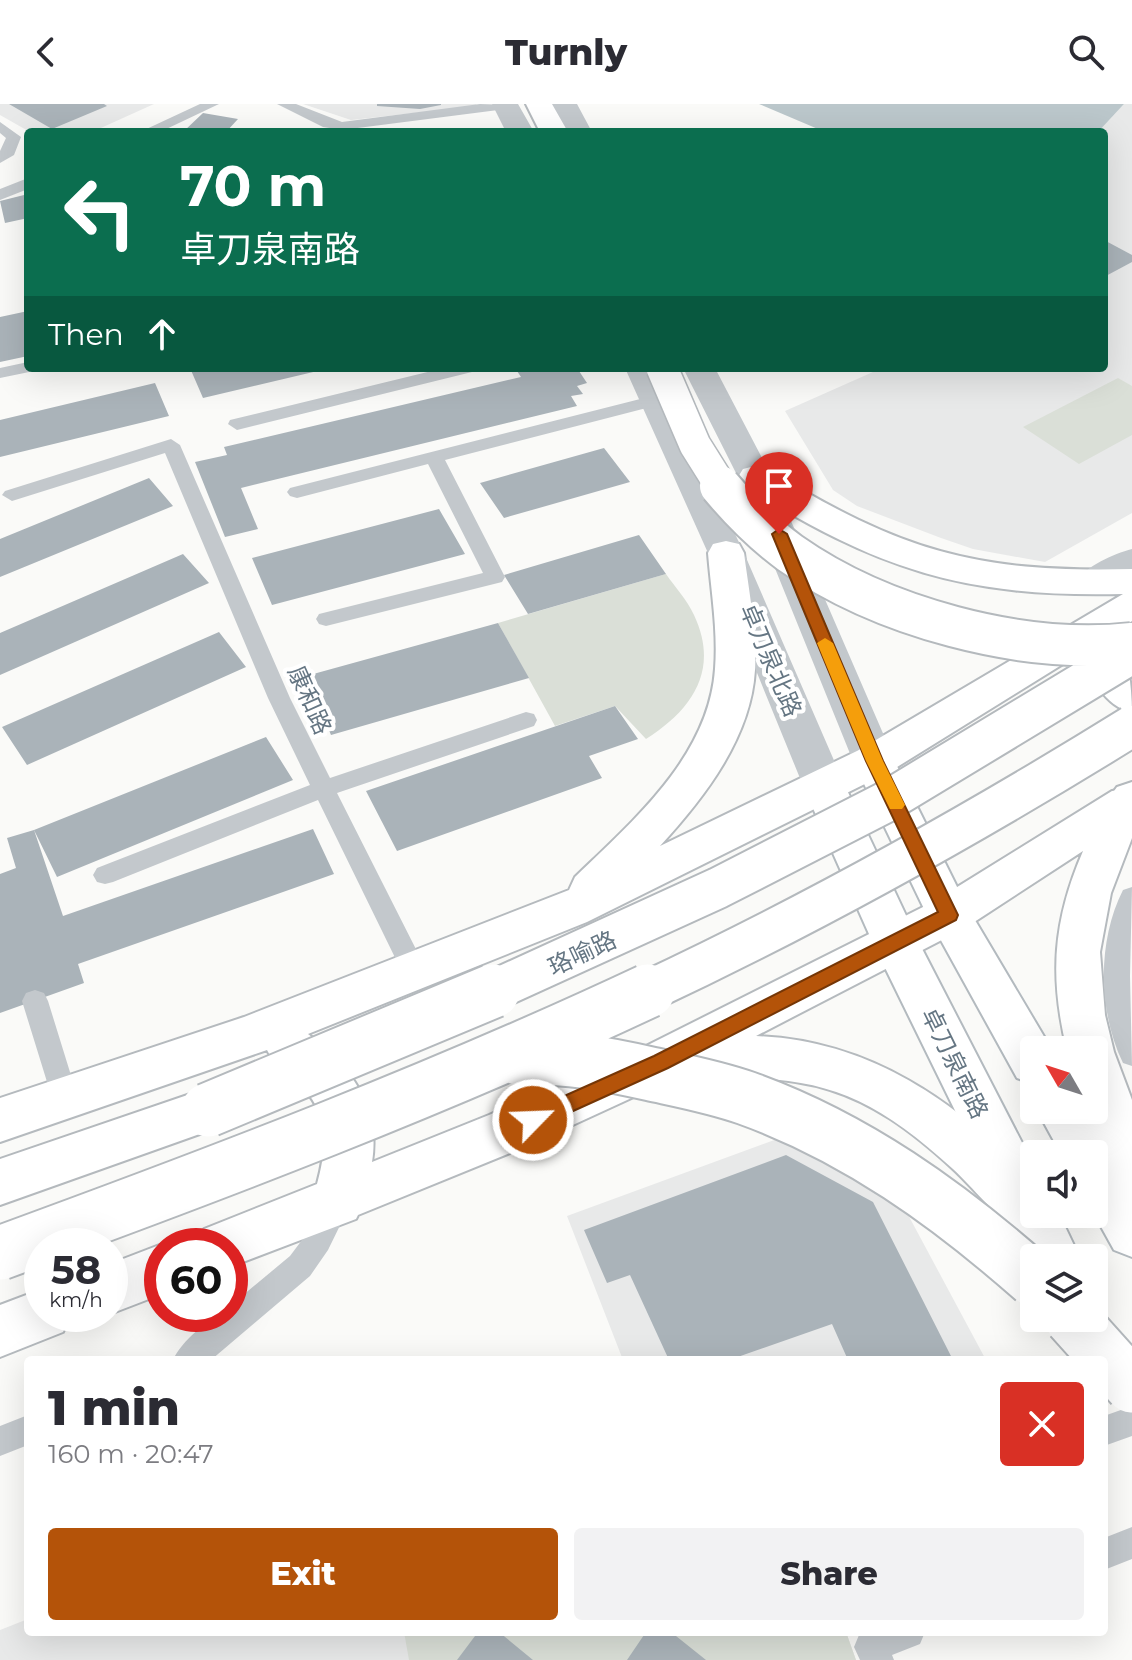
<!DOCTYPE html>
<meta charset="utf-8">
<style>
body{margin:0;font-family:Montserrat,"Noto Sans SC",sans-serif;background:#f2f2f3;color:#2b2b33;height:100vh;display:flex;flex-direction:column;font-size:30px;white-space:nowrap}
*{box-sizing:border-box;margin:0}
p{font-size:26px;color:#7c7c81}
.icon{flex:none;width:44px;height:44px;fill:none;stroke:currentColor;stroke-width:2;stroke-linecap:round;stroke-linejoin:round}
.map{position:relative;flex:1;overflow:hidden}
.details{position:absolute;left:24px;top:1252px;width:1084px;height:280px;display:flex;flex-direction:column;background:#fff;border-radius:8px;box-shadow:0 8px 32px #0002}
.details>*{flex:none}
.top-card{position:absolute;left:24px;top:24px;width:1084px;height:244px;border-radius:8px;box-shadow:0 8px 32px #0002;background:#0b6e4f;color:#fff;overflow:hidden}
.needle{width:52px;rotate:309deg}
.tools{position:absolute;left:1020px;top:932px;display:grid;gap:16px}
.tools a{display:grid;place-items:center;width:88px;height:88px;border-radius:8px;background:#fff;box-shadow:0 8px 32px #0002;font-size:40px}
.speed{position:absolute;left:24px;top:1124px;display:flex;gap:16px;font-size:40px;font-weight:700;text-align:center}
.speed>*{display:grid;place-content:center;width:104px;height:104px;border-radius:50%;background:#fff;box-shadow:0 8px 32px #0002;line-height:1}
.speed small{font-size:20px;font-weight:400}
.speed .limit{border:12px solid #d22;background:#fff;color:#111}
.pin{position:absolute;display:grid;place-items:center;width:68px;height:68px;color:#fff;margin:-82px -34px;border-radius:50% 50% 50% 0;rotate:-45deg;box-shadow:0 0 8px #0007}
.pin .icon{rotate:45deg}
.me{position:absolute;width:88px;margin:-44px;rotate:66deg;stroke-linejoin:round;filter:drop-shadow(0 0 6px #0008)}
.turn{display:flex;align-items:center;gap:28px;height:168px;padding:0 24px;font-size:36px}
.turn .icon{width:104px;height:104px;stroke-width:2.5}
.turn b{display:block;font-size:56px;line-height:68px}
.then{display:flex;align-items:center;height:76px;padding:0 24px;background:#0003;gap:16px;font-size:30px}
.round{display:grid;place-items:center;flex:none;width:84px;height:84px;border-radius:8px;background:#f2f2f3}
.summary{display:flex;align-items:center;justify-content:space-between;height:136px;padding:0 24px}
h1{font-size:48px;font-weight:800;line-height:60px}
.action{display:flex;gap:16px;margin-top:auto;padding:16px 24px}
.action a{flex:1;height:92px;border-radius:8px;background:#b45309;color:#fff;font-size:32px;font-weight:800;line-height:92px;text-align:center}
.action a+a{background:#f2f2f3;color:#2b2b33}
header{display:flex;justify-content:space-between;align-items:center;height:104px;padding:0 24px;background:#fff;font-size:36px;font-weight:800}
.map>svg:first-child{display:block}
.built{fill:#e8e9e9}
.green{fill:#dadfd7}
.water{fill:#bbc7cb}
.building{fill:#aab3b9}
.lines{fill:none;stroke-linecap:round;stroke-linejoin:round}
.secondary-casing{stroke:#b3babf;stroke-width:4}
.primary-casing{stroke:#b5babe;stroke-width:4}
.trunk-casing{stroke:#b4b9bd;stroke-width:4}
.service{fill:#c3c8cc;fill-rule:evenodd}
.minor{fill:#c3c8cc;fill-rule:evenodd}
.tertiary{fill:#c3c8cc;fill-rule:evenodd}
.secondary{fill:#fff;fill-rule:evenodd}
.primary{fill:#fff;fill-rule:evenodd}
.trunk{fill:#fff;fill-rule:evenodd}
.trunk-bridge-far2-casing{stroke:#b4b9bd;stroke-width:34;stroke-linecap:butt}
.trunk-bridge-far1-casing{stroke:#b4b9bd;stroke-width:44;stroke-linecap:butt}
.trunk-bridge-casing{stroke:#b4b9bd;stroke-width:57;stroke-linecap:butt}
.trunk-bridge-far2{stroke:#fff;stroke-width:31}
.trunk-bridge-far1{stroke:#fff;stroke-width:40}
.trunk-bridge{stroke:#fff;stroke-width:53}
.route{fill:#b45309;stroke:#753606;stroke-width:2}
.slow{fill:#f59e0b}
.labels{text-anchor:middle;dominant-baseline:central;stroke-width:8;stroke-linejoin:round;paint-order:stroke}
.street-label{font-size:24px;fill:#657683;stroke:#fff}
</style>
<header><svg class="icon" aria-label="back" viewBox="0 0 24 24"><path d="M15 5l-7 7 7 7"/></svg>Turnly<svg class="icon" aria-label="search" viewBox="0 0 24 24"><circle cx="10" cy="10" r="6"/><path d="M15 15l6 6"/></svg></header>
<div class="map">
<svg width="1132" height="1556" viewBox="0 0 1132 1556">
<rect width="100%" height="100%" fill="#fafaf8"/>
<path class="built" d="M0,0H154L92,28H30L0,11Z
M303,0H476L477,2L351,16Z
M1124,0H1132V409L1045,458L973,445L941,434L857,402L833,386L785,307L882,264H1104V28H1098Z
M788,1031L898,1092L986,1256H623L567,1112Z
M28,1515V1528H846L856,1556H0V1526Z"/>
<path class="green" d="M1118,274L1132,282V331L1079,360L1023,323Z
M666,470C675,483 687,496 694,511C720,566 692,606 646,635L615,602L555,622L498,519Z
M404,1528H846L856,1556H409Z"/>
<path class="water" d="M759,0H1124L1098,28H825Z"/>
<path class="building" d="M9,0H104L107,2L52,25Z
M377,0H441V1L420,5L377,2Z
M203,9L238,15L226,28H183Z
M28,90V114L5,119L0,97Z
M1104,136L1132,151V158L1104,173Z
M28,207V252L0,258V213Z
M190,264H326V265L203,294Z
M515,264H577L587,279L577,282L583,290L571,292L577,302L241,384L258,425L225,433L195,358L227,351L224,343L521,273Z
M155,279L169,312L0,353V316Z
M604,344L630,378L504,414L480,379Z
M149,374L173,402L0,473V435Z
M439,405L465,450L272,501L252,454Z
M639,431L666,470L528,510L504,471Z
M183,450L209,479L0,571V529Z
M498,519L529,574L331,631L306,572Z
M219,528L246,563L27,661L2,623Z
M615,602L638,635L589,652L602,674L397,747L366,687Z
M266,633L293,676L57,773L34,726Z
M313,725L334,770L78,860L84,879L0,909V770L16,764L7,734L34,726L63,812Z
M786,1051L873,1098L953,1256H848L832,1220L729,1256H669L630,1171L607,1179L584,1126Z
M478,1528H499L533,1556H457Z
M646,1528H671L706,1556H627Z"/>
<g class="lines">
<g class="secondary-casing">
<path id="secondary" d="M874,642L889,646L966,801L1052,946H1034V980L1017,974L927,811L853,657L859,646Z
M825,668L840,673L846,684L918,837L1034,1062V1110H1059L1080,1154H1034V1168L873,839L804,684L810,673Z
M1037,1006H1088L1132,1081V1153L1114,1146L1094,1110V1050H1061Z"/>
</g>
<g class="primary-casing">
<path id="primary" d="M755,362L767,365C901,447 975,469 1132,465V517L1120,525C1127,553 1132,580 1132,609C1104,601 1090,574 1084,547L889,668L587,818L308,930C350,962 381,1002 372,1058L489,1011L644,943L933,798L1112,687L1132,684V734L1111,789L1100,848L1105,911L1114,948L1132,996V1090L1114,1083L1086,1006H1094V946H1067C1049,872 1053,817 1083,747L965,824L756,932C870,936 957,998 1034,1077V1110H1050L1045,1122L1027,1129C997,1117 977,1087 953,1065C862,981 805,967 683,977L675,974L525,1043L358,1111L356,1115L230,1163V1142H196L204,1125L317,1080C329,1035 329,1005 292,973C282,964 273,958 267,946L0,1038V994L244,913L569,786L575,773C634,716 709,652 715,565C718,526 711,487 708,449L713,440L726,437L739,440L744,449C749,488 757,527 755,566C751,634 704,694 660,742L859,646L1123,490C965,494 875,465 743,381L738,373L743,365Z
M162,1140L167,1142H162V1190L110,1210H109L110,1160Z
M42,1185V1210H71L63,1228L0,1253V1201Z"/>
</g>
<g class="trunk-casing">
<path id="trunk" d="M526,0H552L568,28H540Z
M1132,678V712L1112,709L1106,698L1117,683Z
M208,984L225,991L233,1006L225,1021L0,1101V1055Z"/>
</g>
<path class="service" d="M200,0H219L160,28H140Z
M277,0H296L342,18L480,0L513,1L506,5L342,26L323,23Z
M0,18L21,33L14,51L0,59V47L6,34L0,29Z
M28,74V85L0,96V85Z
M28,258V264H36L34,267L0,274V264Z
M444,264H475L472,268L237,326L228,320L230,316Z
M656,291L665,296L662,300L445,356L505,473L502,478L326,522L319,520L316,515L319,510L483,469L428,360L297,394L290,392L287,388L290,384Z
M171,335L180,341L290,594L330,674L526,608L534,610L537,616L534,622L337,689L427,867L423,874L414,877L405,874L318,696L113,778L105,780L97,778L93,771L97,764L310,681L268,594L165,349L12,397L2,391L5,387Z
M1132,783L1130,872L1132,962L1123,959C1098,908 1097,837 1123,786Z
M35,886L44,889L48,897L78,994L74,1002L65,1006L56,1002L52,994L22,897L26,889Z
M336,1088L346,1092L350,1101L328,1146L310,1172L211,1256H173C180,1239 211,1210 230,1210V1202L290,1152L308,1128L326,1092Z
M1132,1302V1332L1104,1342V1312Z
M28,1311V1341L0,1352V1322Z
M1132,1423V1455L1104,1466V1434Z
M867,1528H925L920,1540L892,1551L894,1556H860L854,1543L859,1531Z"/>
<path class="minor" d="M1132,445V473C1114,484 1102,494 1081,488L1075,479C1086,462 1113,450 1132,445Z"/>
<path class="tertiary" d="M492,0H518L534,28H506Z
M551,0H577L592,28H564Z
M625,264H657L744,449L846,684L840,695L825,700L810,695L804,684L708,449Z
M683,264H715L772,373L895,657L889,668L874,672L859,668L853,657L738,373Z"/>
<use href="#secondary" class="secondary"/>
<use href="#primary" class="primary"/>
<use href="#trunk" class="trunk"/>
<g class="trunk-bridge-far2-casing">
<path id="trunk-bridge-far2" d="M662,264L695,341L722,384"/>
</g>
<g class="trunk-bridge-far1-casing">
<path id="trunk-bridge-far1" d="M720,382C741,407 764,430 790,449C881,513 1021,551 1132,539
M488,889L718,784L884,699L1132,549
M644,889C813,810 974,720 1132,622"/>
</g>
<g class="trunk-bridge-casing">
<path id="trunk-bridge" d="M518,954C564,952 607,960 651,970C683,977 715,983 746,994C855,1033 948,1100 1034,1176
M208,1006L493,887
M0,1149C219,1069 437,986 648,887
M1071,1214L1132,1282"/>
</g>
<use href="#trunk-bridge-far2" class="trunk-bridge-far2"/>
<use href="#trunk-bridge-far1" class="trunk-bridge-far1"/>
<use href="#trunk-bridge" class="trunk-bridge"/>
</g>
<path class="route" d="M779,425L787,430L883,657L958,811L956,816L668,964L540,1022L533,1025L526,1022L523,1016L526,1009L654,952L938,808L866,657L772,430Z"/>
<path class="slow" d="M825,534L833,539L883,657L905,701L902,705H890L866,657L817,539Z"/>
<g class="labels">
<g class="street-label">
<text transform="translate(771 556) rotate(67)">卓刀泉北路</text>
<text transform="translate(310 596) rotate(66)">康和路</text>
<text transform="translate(582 849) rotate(-25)">珞喻路</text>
<text transform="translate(955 959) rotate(64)">卓刀泉南路</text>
</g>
</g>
</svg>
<div class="tools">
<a><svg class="needle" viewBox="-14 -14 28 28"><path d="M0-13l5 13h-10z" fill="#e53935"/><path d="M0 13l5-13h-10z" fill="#7c7c81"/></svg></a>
<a><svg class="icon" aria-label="sound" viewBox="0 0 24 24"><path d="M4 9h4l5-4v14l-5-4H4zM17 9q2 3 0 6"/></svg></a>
<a><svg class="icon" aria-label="layers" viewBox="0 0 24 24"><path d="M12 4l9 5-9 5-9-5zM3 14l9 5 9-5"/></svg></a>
</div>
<div class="speed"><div>58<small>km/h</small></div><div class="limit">60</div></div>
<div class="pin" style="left:779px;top:430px;background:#d93025"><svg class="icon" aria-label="arrive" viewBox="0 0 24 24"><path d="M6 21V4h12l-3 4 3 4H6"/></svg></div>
<svg class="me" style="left:533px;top:1016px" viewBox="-20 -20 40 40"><circle r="17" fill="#b45309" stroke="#fff" stroke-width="3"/><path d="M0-11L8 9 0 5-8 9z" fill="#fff"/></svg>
<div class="top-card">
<div class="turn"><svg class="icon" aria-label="left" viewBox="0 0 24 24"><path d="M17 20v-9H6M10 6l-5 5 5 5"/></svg><div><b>70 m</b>卓刀泉南路</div></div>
<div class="then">Then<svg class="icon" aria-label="ahead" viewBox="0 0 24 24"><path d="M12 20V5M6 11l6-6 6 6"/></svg></div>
</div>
<section class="details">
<div class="summary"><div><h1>1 min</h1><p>160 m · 20:47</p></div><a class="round" style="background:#d93025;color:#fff"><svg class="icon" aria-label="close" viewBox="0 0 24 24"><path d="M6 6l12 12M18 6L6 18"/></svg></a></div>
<div class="action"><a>Exit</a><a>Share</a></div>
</section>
</div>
